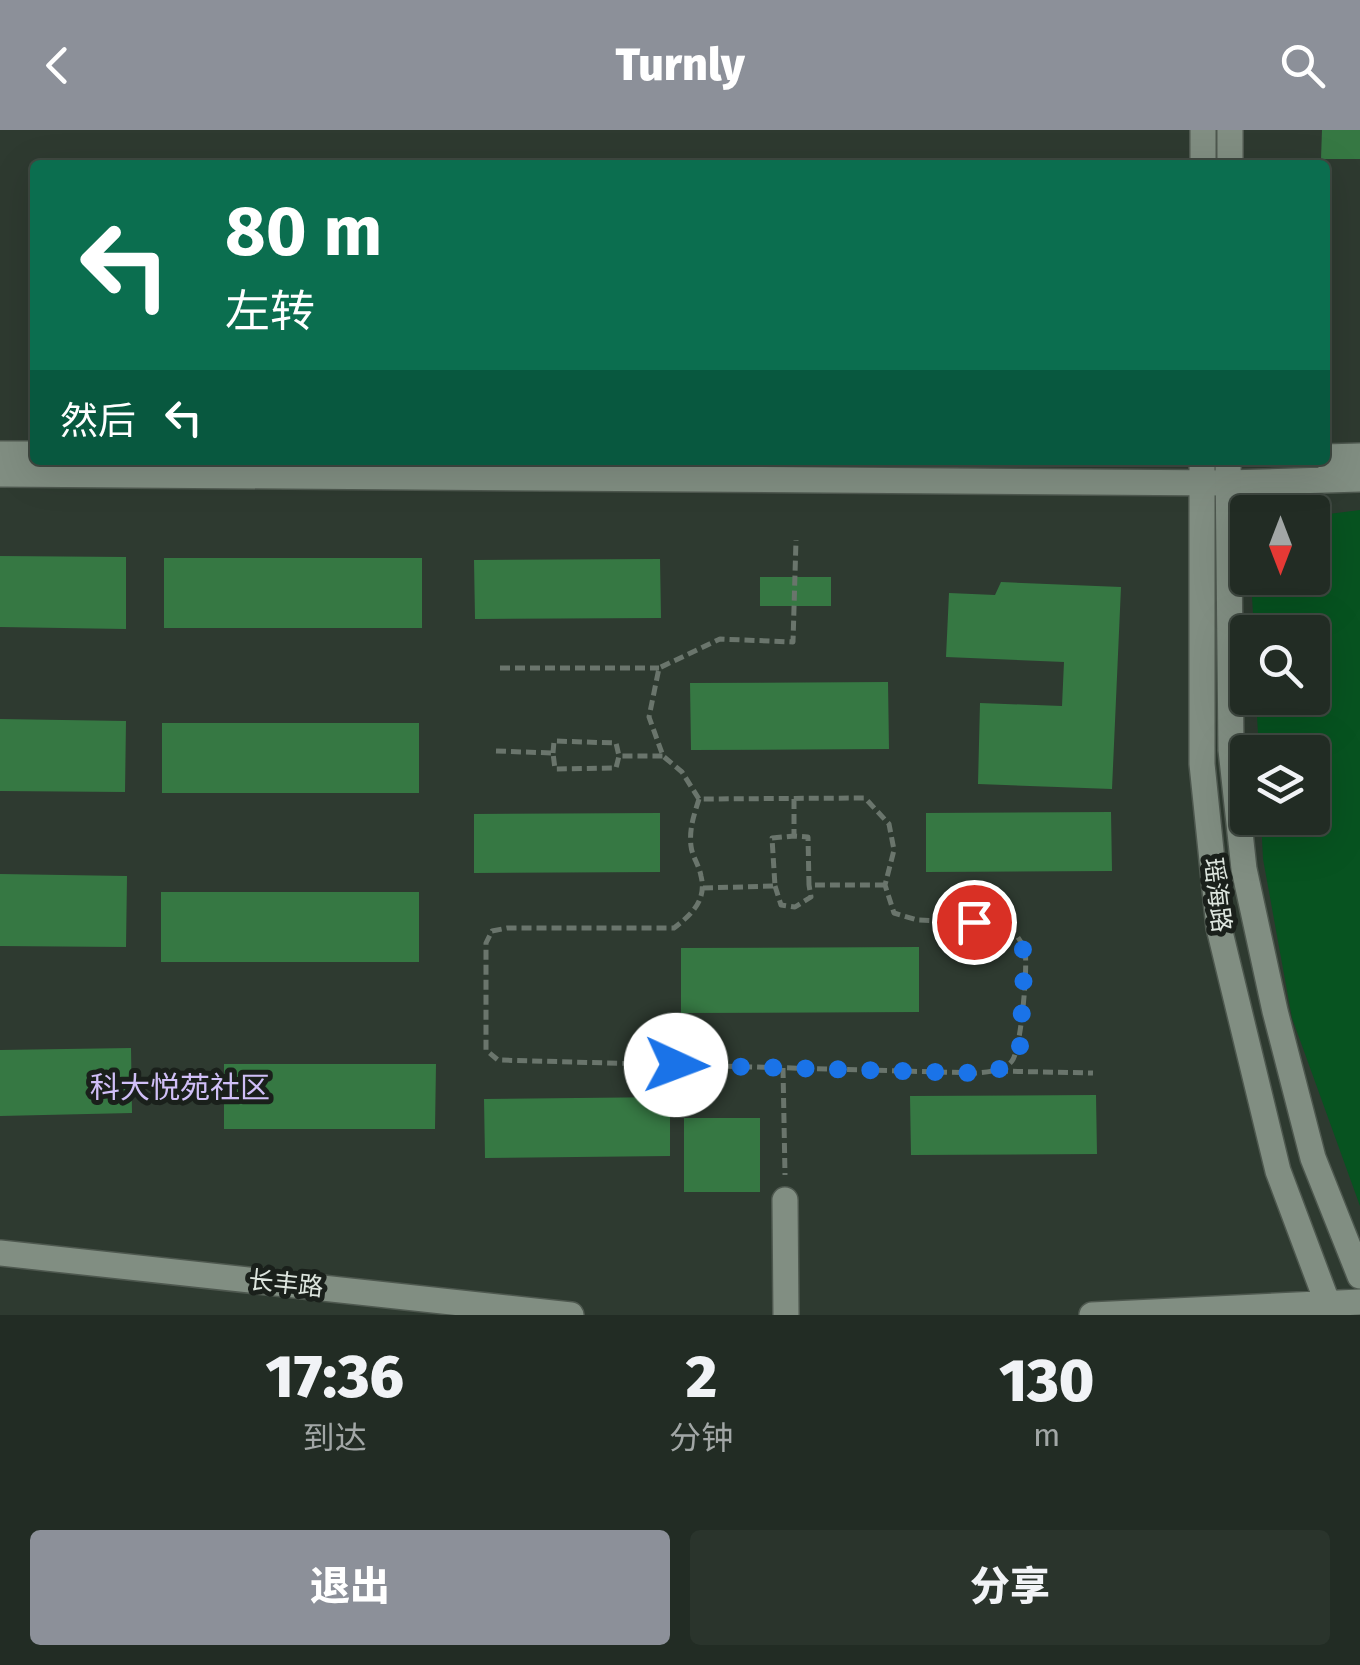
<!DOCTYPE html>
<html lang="zh">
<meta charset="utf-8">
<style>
body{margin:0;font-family:"Fira Sans","Noto Sans SC",sans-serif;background:#2a342c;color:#f1f3f6;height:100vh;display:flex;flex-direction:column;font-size:38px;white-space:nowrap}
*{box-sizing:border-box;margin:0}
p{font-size:32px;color:#a2a7a6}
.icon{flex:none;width:55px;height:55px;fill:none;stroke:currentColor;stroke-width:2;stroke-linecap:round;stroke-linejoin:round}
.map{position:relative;height:1185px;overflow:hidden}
.side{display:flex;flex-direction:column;background:#222c24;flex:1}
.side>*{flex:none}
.banner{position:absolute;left:30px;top:30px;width:1300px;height:305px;border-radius:10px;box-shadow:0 10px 40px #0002,0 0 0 2px #3f4841;background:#0b6e4f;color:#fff;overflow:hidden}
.needle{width:65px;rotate:180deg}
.buttons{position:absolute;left:1230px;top:365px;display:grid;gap:20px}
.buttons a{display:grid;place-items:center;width:100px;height:100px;border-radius:10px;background:#222c24;box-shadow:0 10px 40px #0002,0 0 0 2px #3f4841;font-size:50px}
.pin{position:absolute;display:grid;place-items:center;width:85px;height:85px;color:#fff;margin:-42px;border:5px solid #fff;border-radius:50%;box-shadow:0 2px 10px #0007}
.me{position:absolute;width:110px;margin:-55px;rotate:92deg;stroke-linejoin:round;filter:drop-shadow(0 0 8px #0008)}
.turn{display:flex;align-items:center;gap:35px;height:210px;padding:0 30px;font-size:45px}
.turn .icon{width:130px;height:130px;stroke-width:2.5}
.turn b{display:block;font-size:70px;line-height:85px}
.then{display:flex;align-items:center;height:95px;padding:0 30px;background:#0003;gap:20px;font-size:38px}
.eta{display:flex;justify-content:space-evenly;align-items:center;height:170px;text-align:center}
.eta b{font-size:60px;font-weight:800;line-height:70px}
.primary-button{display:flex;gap:20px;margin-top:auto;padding:20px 30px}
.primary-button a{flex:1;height:115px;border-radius:10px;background:#8c9099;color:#fff;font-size:40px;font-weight:800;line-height:115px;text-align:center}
.primary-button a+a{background:#2a342c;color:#f1f3f6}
header{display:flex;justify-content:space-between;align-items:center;height:130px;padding:0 30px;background:#8c9099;color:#fff;font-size:45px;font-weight:800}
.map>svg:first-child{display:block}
.green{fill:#075320}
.building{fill:#367843}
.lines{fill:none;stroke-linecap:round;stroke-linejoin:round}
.street-casing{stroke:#4e584f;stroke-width:28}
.secondary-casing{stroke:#4e584f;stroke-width:28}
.path{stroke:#6a756c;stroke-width:5;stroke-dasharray:10 5;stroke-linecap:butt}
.street{stroke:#818e82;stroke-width:25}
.secondary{stroke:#818e82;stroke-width:25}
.route{stroke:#1a73e8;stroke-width:18;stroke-dasharray:0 32.4}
.labels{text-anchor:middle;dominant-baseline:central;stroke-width:10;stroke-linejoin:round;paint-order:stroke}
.street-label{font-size:25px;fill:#dde5de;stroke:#1a201b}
.quarter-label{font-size:30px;fill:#d0bff7;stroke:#1a201b}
</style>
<header><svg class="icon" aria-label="back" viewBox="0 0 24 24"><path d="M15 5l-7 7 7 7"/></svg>Turnly<svg class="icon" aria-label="search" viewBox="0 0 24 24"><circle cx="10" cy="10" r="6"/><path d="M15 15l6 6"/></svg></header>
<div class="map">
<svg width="1360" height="1185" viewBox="0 0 1360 1185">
<rect width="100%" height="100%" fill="#2e3a30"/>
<path class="green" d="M1360,380V1076L1292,888L1263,729L1261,688H1312V622H1259L1256,568H1312V502H1254L1251,448H1312L1313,386Z"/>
<path class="building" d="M1322,0H1360V29H1321Z
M0,426L126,427V499L0,497Z
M164,428H422V498H164Z
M660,429L661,488L475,489L474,430Z
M760,447H831V476H760Z
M1001,452L1121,457L1112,659L978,654L980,573L1062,576L1064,532L946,527L949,463L995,465Z
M888,552L889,619L691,620L690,553Z
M0,589L126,591L125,662L0,661Z
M162,593H419V663H162Z
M1111,682L1112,741L926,742V683Z
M660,683V742L474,743V684Z
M0,744L127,746L126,817L0,816Z
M161,762H419V832H161Z
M919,817V882L681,883V818Z
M131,918L132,983L0,986V920Z
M224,934H436L435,999H224Z
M1096,965L1097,1024L911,1025L910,966Z
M670,967V1026L485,1028L484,969Z
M684,988H760V1062H684Z"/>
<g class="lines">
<g class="street-casing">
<path id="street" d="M0,324H35
M1325,327L1360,326
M0,344L1228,353L1360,349
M785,1070L786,1185"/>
</g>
<g class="secondary-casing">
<path id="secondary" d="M1203,35V0
M1230,35V0
M1202,330V634L1219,798L1278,1041L1332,1185
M1228,330L1231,620L1244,739L1275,881L1313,1028L1360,1146
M0,1123L571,1185
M1092,1185L1360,1172"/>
</g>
<path class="path" d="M500,538H659
M496,621L553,623L555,639L616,638L619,626H663
M553,623L554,611L616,613L619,626
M699,669C694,685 689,699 691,716C692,726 699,735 701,746C707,770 692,784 674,798H507L492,801L486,813V920L498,930L976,943C988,942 1004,941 1012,931C1021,920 1028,836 1025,821C1022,811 1014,802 1007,794L917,790L894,783L885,755L894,720L889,694L865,668L699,669L682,642L663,626L649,587L659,538L720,509L793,512L796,410
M794,669V706L808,707L809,755H885
M775,756L781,775L795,777L811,767L809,755
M703,758L775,756L772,708L794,706
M783,938L785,1045
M998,941L1093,943"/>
<use href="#street" class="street"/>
<use href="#secondary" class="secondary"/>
</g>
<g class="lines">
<path class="route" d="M676,935L976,943L995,941L1010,934L1020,916L1025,823L1008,794L974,792"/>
</g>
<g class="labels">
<g class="street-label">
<text transform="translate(1217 765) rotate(83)">瑶海路</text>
<text transform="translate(286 1154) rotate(6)">长丰路</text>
</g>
<g class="quarter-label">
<text x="180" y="958">科大悦苑社区</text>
</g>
</g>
</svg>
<div class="buttons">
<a><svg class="needle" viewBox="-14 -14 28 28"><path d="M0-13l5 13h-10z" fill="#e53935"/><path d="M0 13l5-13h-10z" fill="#a2a7a6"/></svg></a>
<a><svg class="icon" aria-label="search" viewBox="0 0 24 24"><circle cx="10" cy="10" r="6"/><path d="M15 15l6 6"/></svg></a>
<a><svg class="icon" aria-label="layers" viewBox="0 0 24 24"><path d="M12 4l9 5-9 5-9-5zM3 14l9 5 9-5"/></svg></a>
</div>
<div class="pin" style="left:974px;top:792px;background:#d93025"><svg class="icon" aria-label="arrive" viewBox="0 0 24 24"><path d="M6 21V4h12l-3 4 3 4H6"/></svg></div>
<svg class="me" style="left:676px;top:935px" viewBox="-20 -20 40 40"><circle r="19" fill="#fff"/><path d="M0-13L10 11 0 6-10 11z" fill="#1a73e8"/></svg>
<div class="banner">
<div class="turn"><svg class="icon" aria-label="left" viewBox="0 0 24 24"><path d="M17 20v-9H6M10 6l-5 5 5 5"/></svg><div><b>80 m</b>左转</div></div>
<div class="then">然后<svg class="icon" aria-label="left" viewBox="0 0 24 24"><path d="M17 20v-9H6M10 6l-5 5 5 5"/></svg></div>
</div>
</div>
<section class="side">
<div class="eta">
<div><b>17:36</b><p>到达</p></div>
<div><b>2</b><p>分钟</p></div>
<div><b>130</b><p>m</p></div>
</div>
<div class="primary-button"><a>退出</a><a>分享</a></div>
</section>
